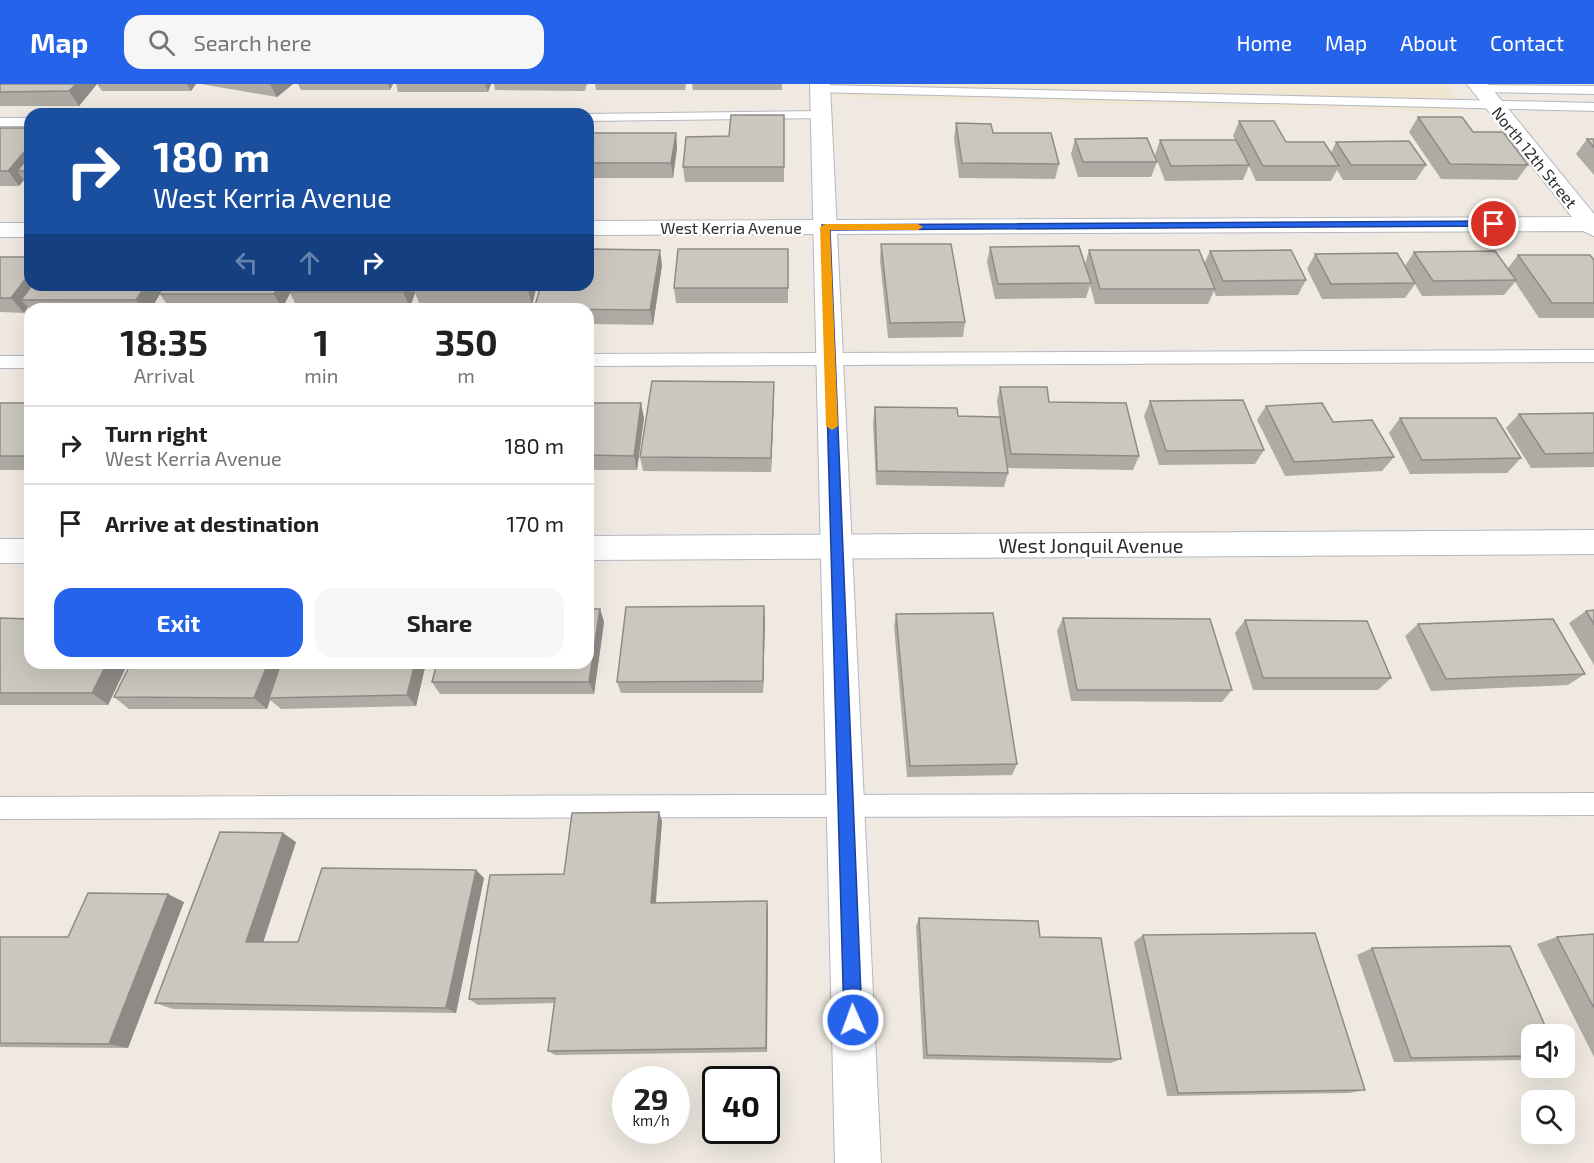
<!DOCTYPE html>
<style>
body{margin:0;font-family:"Exo 2",sans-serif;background:#f6f6f6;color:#202124;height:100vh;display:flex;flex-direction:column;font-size:22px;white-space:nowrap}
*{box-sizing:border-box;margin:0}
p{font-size:20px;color:#757577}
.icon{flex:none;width:33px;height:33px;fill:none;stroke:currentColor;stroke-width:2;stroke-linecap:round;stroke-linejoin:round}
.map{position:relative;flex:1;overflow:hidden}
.sheet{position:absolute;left:24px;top:219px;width:570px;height:366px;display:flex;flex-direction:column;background:#fff;border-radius:18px;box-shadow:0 6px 24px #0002}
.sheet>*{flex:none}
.banner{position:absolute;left:24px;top:24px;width:570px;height:183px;border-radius:18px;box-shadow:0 6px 24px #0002;background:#1a4fa0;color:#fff;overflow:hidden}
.fabs{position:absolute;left:1521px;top:940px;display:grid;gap:12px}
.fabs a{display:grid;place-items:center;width:54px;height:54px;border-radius:12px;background:#fff;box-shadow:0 6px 24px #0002;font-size:30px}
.speed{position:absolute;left:612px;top:982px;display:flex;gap:12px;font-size:30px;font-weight:700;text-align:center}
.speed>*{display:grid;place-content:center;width:78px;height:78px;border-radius:50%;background:#fff;box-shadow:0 6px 24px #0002;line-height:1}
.speed small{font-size:15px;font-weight:400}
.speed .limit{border:3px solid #111;border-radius:9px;background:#fff;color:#111}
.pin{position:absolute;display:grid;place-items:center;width:51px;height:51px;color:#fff;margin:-26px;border:3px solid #fff;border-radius:50%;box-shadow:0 2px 6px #0007}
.me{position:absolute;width:66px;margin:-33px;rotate:358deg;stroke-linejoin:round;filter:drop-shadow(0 0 4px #0008)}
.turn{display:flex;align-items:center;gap:21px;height:126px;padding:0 30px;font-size:27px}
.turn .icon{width:78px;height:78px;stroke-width:2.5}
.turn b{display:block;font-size:42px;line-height:51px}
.lanes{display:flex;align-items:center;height:57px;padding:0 30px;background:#0003;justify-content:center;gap:30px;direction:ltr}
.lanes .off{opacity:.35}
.eta{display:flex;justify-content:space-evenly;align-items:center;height:102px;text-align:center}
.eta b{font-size:36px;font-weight:700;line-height:42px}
.button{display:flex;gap:12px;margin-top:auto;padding:12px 30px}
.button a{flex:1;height:69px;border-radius:18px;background:#2563eb;color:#fff;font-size:24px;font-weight:700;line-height:69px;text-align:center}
.button a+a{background:#f6f6f6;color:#202124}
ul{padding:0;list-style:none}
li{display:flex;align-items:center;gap:18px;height:78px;padding:0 30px;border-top:2px solid #e0e0e0}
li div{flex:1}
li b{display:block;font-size:22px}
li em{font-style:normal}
header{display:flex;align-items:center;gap:36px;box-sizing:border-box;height:84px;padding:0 30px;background:#2563eb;color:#fff}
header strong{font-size:28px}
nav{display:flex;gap:33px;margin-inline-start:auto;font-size:21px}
.search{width:420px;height:54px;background:#f6f6f6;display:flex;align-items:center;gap:15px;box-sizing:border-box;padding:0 21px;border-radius:18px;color:#757577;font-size:22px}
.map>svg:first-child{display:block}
.education{fill:#f0e6d1}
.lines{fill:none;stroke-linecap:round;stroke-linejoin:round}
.lane-casing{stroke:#b4b7c1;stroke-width:2}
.street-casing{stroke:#b4b7c1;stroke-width:2}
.secondary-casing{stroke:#b4b7c1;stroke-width:2}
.lane{fill:#fff;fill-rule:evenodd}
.street{fill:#fff;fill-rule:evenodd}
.secondary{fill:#fff;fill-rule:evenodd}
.wall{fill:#afaba4}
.shaded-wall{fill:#8e8b86}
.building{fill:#cbc7bf;stroke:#8e8b86;stroke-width:1.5}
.route{fill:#2563eb;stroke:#184099;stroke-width:1.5}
.slow{fill:#f59e0b}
.labels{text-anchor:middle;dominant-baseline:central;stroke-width:4.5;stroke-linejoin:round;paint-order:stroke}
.far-street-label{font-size:16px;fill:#2e2e2e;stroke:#fff}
.street-label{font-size:20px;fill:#2e2e2e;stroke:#fff}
</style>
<header>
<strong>Map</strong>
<div class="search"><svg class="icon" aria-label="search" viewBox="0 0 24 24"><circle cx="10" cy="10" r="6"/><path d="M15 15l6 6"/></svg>Search here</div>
<nav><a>Home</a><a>Map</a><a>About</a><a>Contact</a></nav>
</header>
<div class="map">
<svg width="1594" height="1079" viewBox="0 0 1594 1079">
<rect width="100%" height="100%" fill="#efe9e1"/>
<path class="education" d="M840,0H1445L1467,28L841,13Z"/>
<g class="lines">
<g class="lane-casing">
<path id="lane" d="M820,1L1594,19V27L815,8L814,5Z
M1481,1L1594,2V10L1476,8L1475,5Z
M821,27L828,31L826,34L588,37V30H584Z
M0,34H30V42H0Z
M1594,266V278L588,282V270Z
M0,272H30V284H0Z
M1594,709V731L0,735V713Z"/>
</g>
<g class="street-casing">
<path id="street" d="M1467,0H1488L1594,130V152L1583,147L588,151V137L1572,133Z
M0,139H30V153H0Z
M1594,446V470L588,476V452Z
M0,455H30V479H0Z"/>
</g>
<g class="secondary-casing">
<path id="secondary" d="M810,0H830L881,1079H835Z"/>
</g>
<use href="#lane" class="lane"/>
<use href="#street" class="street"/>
<use href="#secondary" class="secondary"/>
</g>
<path class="wall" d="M0,0H97L79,22H0Z
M97,0H196L191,7H102Z
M201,0H293L277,13Z
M298,0H393L390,6H301Z
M396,0H491L488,8H398Z
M494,0H587L585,7L495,6Z
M595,0H686L685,6H596Z
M692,0H782V6H693Z
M784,31V98H685L683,83L729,52Z
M1418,33L1473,48L1528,81L1517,96L1441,95L1409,48Z
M1239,37L1286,58L1331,69L1336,58L1426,81L1416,96H1343L1337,86L1331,97H1256L1249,82L1243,96L1165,97L1155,71L1160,56H1235L1233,52Z
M956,39L993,49L1059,80L1055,95L959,94L954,54Z
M0,44H30V102H28L24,96L19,102H0Z
M588,49H676L677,64L673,94H588Z
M1075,55L1157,78L1151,93H1078L1071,70Z
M1587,55H1594V91L1576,70Z
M881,160L965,238L963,253L888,254L880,176Z
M990,163L1085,180L1089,166L1204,180L1210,167L1306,196L1298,211L1216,212L1214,207L1208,220H1095L1090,201L1086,214L995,215L987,178Z
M1414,168L1508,184L1518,171L1594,176V234H1539L1515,198L1504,211L1422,212L1415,200L1405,214L1322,215L1307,185L1315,170L1405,182Z
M0,173L30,201H537L532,221H420L415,209L410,223H297L290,209L282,225H170L160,210L151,225L30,226L28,223L24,229L0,228Z
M788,180V219H676L674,204Z
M662,181L653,241L588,240V225Z
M1000,303L1049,318L1139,372L1133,386L1008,384V389L1004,403L876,401L873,338L875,323L958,332L999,333L997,317Z
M774,313L771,388L643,387L640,373Z
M1150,317L1264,366L1255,380L1159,381L1144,332Z
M0,319H30V386H0Z
M588,319L644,334L637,386H588Z
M1266,322L1333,338L1394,373L1382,387L1285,392L1257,336Z
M1594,329V383L1531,384L1506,344L1519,330Z
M1400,334L1521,374L1507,389L1410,390L1389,349Z
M600,525L604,538L594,610H440L432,598Z
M1594,526V581L1569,539L1586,527Z
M896,530L1017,680L1012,691L907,693L894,542Z
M0,534L30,579H128L108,621H0Z
M1063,534L1232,606L1222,618L1071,617L1057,547Z
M765,535L763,609H621L617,598Z
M1245,536L1391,594L1378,606H1253L1235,549Z
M1418,540L1585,590L1568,601L1431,607L1405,552Z
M131,579H426L416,622L281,625L270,616L267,625H129L114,613Z
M662,737L656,819L768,825L767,968L555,971L548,967L554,919L478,921L469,915L564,790Z
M296,758L263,858H298L484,794L456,929L173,925L155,919Z
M184,818L128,964L0,963V853H68Z
M919,834L1040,853L1121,975L1111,979L923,975L916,842Z
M1594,850V973L1537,860L1557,853Z
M1143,851L1365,1006L1349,1009L1167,1012L1134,858Z
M1372,864L1532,951V976L1394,978L1357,871Z"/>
<path class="shaded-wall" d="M76,0H97L79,22L69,7Z
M187,0H196L191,7Z
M270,0H293L277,13Z
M388,0H393L390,6Z
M485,0H491L488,8Z
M676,49L677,64L673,94L671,79Z
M30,61V87H17L24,96L19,102L8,87Z
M660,166L662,181L653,241L650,226Z
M30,189V201H44L21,216L28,223L24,229L11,214Z
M146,201H165L151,225H143L136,216Z
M278,201H294L289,208L290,209L282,225L274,210Z
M406,201H418L414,206L415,209L410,223L403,208Z
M529,201H537L532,221L528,206Z
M774,298V313L771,388V374Z
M641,319L644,334L637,386L634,372Z
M764,522L765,535L763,609V597Z
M600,525L604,538L594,610L589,598Z
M107,579H128L108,621L92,609Z
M268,579H284L269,614L270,616L267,625L254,614Z
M415,579H426L416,622L407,611Z
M659,728L662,737L655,826L651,819Z
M283,749L296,758L261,865L246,858Z
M476,786L484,794L456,929L446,924Z
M168,810L184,818L128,964L109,960Z
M767,817L768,825L767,968L766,964Z"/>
<path class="building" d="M0,0H76L69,7L0,8Z
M731,31H784V83H683L686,53L729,52Z
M1418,33H1462L1473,48H1503L1528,81L1450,80Z
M1239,37H1274L1286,58H1324L1339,82H1263Z
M956,39L991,40L993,49H1051L1059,80L962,79Z
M0,44H30V61L8,87H0Z
M588,49H676L671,79H588Z
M1147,54L1157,78H1083L1075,55Z
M1587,55H1594V63Z
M1160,56H1236L1249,81L1171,82Z
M1409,57L1426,81H1351L1336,58Z
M30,71V87H17Z
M881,160H951L965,238L890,239Z
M1079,162L1091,199L998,200L990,163Z
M588,165L660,166L650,226L534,225L541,201H588Z
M678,165H788V204H674Z
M1089,166H1199L1215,205H1100Z
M1291,166L1306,196L1223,197L1210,167Z
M1495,167L1516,196L1433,197L1414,168Z
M1397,169L1415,199L1331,200L1315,170Z
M1518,171H1590L1594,176V219H1552Z
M0,173H30V189L11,214H0Z
M32,201H146L136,216H21Z
M164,201H278L274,210H159Z
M293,201H406L403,208H289Z
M416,201H529L528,206H414Z
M652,297L774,298L771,374L640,373Z
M1000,303H1047L1049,318L1126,319L1139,372L1011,370Z
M1243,316L1264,366L1166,367L1150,317Z
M0,319H30V372H0Z
M588,319H641L634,372L588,371Z
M1322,319L1333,338L1372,336L1394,373L1294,378L1266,322Z
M875,323L957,324L958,332L1000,333L1008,389L877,387Z
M1594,329V369L1545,370L1519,330Z
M1400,334H1496L1521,374L1422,376Z
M764,522L763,597L617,598L626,523Z
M588,525H600L589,598H432L437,579H588Z
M1594,526V540L1586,527Z
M993,529L1017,680L910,682L896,530Z
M0,534L30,535V579H107L92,609H0Z
M1063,534L1210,535L1232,606H1077Z
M1553,535L1585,590L1446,595L1418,540Z
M1245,536L1367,537L1391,594H1263Z
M131,579H268L254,614L114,613Z
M281,579H415L407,611L269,614Z
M659,728L651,819L767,817L766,964L548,967L555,914L469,915L490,791L564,790L572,729Z
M220,748L283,749L246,858H298L322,784L476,786L446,924L155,919Z
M88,809L168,810L109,960L0,959V853H68Z
M919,834L1038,837L1040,853L1101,854L1121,975L927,971Z
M1315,849L1365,1006L1178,1009L1143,851Z
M1594,850V924L1557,853Z
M1510,862L1549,951H1532V972L1411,974L1372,864Z"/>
<path class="route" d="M1494,137L1498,138V142L830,146L862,936L859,942L853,945L847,942L844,936L822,141Z"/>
<path class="slow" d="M825,140H918L923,143L918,146H830L838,342L832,346L826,342L820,143Z"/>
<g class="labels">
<g class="far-street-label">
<text transform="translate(1535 73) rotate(51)">North 12th Street</text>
<text x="731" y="143">West Kerria Avenue</text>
</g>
<g class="street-label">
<text x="1091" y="461">West Jonquil Avenue</text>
</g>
</g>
</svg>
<div class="fabs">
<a><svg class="icon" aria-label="sound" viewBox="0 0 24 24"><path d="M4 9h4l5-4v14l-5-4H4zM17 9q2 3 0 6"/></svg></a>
<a><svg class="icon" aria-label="search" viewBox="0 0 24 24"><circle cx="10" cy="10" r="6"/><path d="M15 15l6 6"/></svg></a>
</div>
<div class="speed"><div>29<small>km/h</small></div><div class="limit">40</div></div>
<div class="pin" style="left:1494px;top:140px;background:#d93025"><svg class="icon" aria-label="arrive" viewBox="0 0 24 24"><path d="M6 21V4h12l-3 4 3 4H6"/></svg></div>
<svg class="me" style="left:853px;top:936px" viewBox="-20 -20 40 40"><circle r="17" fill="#2563eb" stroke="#fff" stroke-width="3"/><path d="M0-11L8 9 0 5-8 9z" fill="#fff"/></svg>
<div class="banner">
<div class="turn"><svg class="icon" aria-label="right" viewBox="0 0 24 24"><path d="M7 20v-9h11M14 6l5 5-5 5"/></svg><div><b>180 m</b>West Kerria Avenue</div></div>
<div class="lanes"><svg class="icon off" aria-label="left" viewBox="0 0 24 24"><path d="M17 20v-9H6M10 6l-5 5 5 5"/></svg><svg class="icon off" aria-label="ahead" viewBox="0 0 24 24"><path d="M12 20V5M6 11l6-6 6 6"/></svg><svg class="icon" aria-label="right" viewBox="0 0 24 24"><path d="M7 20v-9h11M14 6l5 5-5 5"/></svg></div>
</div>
<section class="sheet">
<div class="eta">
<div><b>18:35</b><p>Arrival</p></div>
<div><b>1</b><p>min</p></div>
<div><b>350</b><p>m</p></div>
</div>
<ul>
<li><svg class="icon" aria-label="right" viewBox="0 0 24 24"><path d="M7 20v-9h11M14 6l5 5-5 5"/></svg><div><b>Turn right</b><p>West Kerria Avenue</p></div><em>180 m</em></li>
<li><svg class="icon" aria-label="arrive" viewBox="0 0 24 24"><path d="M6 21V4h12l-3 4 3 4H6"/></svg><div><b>Arrive at destination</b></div><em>170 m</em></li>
</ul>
<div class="button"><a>Exit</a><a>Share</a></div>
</section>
</div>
